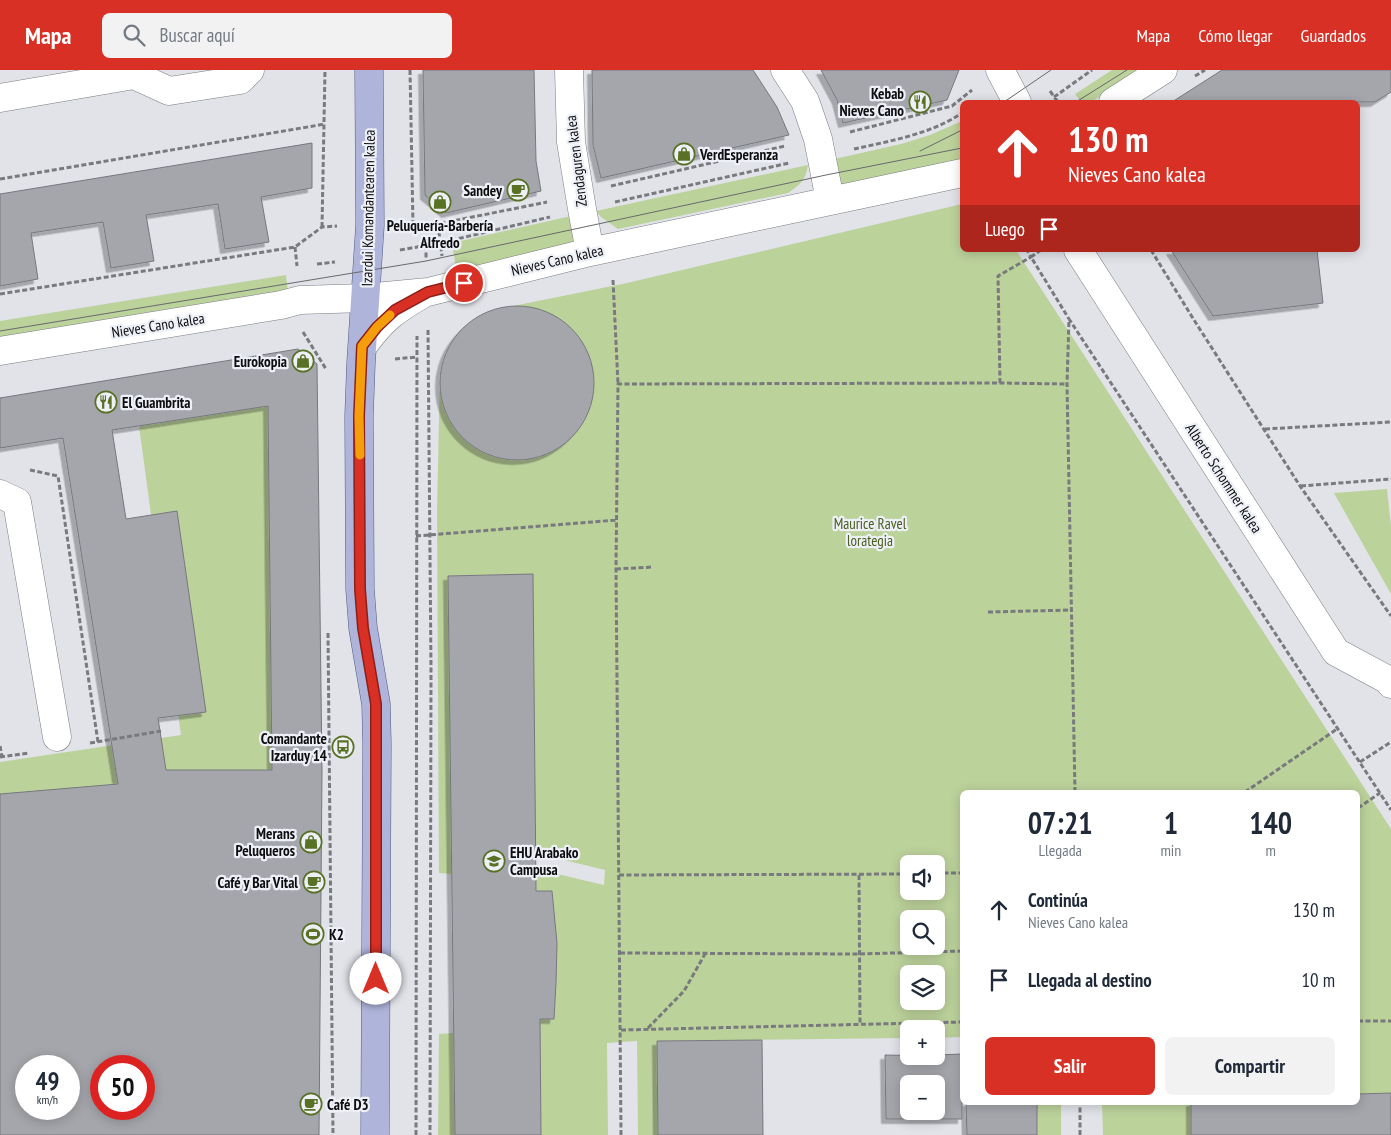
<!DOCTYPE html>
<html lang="es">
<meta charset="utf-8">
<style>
body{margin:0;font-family:"PT Sans Narrow",sans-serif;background:#f2f2f3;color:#1f2937;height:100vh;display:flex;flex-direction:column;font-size:19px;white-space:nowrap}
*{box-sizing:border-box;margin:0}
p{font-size:16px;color:#747a83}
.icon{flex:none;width:28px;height:28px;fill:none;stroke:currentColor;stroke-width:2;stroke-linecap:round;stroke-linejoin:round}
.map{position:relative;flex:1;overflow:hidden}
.sheet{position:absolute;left:960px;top:720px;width:400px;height:315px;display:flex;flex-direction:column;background:#fff;border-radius:8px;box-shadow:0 2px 12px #0003}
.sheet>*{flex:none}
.hud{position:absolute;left:960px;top:30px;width:400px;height:152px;border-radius:8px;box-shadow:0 2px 12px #0003;background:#d93025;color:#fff;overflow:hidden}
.fabs{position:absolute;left:900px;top:785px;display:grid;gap:10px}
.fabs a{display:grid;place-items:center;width:45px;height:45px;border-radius:8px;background:#fff;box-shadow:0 2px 12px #0003;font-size:25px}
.speed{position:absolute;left:15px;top:985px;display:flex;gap:10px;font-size:25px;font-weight:700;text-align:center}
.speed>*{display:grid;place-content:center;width:65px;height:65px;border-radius:50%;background:#fff;box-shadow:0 2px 12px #0003;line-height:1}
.speed small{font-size:12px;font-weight:400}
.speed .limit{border:8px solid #d22;background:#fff;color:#111}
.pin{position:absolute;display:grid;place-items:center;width:42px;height:42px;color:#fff;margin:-21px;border:2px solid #fff;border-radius:50%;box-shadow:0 1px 5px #0007}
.me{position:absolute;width:55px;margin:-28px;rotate:0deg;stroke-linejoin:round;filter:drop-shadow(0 0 4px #0008)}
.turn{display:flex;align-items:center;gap:18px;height:105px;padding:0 25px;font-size:22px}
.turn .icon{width:65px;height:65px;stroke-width:2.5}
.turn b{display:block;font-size:35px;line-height:42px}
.then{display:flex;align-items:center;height:48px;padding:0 25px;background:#0003;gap:10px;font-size:19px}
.eta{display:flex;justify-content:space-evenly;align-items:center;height:85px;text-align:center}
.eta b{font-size:30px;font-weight:700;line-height:35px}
.button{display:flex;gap:10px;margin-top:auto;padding:10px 25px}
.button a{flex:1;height:58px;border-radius:8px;background:#d93025;color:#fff;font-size:20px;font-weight:700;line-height:58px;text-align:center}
.button a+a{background:#f2f2f3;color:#1f2937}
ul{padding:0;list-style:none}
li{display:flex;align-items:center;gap:15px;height:70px;padding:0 25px}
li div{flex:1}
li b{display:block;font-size:19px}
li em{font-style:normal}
header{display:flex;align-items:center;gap:30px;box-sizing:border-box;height:70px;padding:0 25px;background:#d93025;color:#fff}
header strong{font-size:24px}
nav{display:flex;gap:28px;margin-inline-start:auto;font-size:18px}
.search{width:350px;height:45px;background:#f2f2f3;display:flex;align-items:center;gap:12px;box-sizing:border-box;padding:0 18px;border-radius:8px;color:#747a83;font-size:19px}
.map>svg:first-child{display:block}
.green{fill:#bcd29b;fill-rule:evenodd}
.building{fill:#a5a6ac;stroke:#76787e;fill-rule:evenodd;filter:url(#shadow)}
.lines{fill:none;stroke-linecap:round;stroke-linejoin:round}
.minor-casing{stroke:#7a7c82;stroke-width:29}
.major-casing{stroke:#535983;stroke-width:29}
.path{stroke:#797a7e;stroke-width:3;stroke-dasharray:5 2.5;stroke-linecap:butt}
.minor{stroke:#fff;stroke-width:28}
.major{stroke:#aeb4da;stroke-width:28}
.tram{stroke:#68696d;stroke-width:1}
.route-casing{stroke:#8d1f18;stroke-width:12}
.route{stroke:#d93025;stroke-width:9}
.slow{stroke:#f59e0b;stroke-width:9}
.labels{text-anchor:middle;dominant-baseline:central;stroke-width:4.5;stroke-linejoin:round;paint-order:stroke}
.poi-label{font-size:15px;font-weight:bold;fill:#0d0d0f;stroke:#eef0f7;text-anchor:end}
.street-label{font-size:15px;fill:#0d0d0f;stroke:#eef0f7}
.park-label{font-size:15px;fill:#495e1f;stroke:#eef0f7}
</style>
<header>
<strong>Mapa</strong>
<div class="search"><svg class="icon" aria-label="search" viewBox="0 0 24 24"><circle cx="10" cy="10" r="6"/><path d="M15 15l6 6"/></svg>Buscar aquí</div>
<nav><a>Mapa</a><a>Cómo llegar</a><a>Guardados</a></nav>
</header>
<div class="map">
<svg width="1391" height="1065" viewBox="0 0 1391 1065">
<defs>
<filter id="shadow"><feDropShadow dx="-4.5" dy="4.5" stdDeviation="0" flood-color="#0004"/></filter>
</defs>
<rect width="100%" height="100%" fill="#e1e3e9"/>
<path class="green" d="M1112,0H1141L1091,32H1081L1075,24Z
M962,51V91L836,115L830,90L901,74L930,65Z
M808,95C806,110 800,115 788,123L618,159L601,147L596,141Z
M962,134V180H1016L1391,759V1023L1358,1024V722H962V967L936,968V959H909V968L657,971L658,1065H638L637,971L607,973L608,1065H541L540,949H554C557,904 556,865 552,821H536V799L604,815L605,800L535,783L533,504L448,506L452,804L439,803L437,442L440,305C449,269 464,251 498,239L627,213ZM909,794H936V821H909ZM909,849H936V876H909ZM909,904H936V931H909Z
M571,146L577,173L457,204L452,173Z
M286,205L288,223L0,270V251Z
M268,335L272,700L187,709L0,724V692L181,665L139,356Z
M1387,419L1391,456V524L1334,423Z
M454,963L455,1065H438L439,964Z
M1037,1033H1061V1065H1037Z
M1102,1033H1191V1065H1103Z"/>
<path class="building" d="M423,0H534L536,91L541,121L446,143L425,125Z
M592,0H753L777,37L789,65L601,108L593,75Z
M821,0H959L947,30L843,53L837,30Z
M1222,0H1391V22L1375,32H1172Z
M312,73V118L261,127L269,172L225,179L218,134L146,145L154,191L111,198L103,152L31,163L38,209L0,216V124Z
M1171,180H1317L1323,233L1213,246Z
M440 313a77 77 0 1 1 154 0a77 77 0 1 1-154 0Z
M298,279L317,294L322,700L319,1065H0V724L118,714L63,368L0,378V328ZM268,336L272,700H166L158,648L206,642L177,441L126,449L112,360ZM26,996H69V1039H26ZM101,996H144V1039H101Z
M533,504L536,821H552L557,873L556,913L554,949H540L541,1065H455L448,506Z
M762,970L763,1065H658L657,971Z
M962,984V1049H886L885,985L936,986V985ZM909,1014H936V1041H909Z
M1391,1023V1065H1191V1032H1358V1024Z
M966,1032H1037V1065H967Z"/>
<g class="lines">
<g class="minor-casing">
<path id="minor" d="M569,0L571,72L582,139L590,182
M785,0L805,31L818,69L830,130
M1000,0L1017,32
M0,28L134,5L169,21L240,10L250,0
M1113,32L1163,0
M1078,180L1336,582L1388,610L1391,614
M363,276C382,250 393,241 421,225
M0,281L281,235L300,230L365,228L428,222L590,182L962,103
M0,424L17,432L57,667"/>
</g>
<g class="major-casing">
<path id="major" d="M369,0L370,155L361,293L359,346L360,519L363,558L376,634L377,674L375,1065"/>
</g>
<path class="path" d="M410,0L413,155
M1195,6L1205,0
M1050,21L1058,32
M1054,27L1092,0
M850,62L952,36L972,20
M854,79C890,71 931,64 962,43
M0,109L325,54
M611,116L785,76
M615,132L789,93
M438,154L442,186
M403,155L438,154L547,132
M322,157L325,0
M426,175V189
M295,177L297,196
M400,180L440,173L550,147
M1041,180L1031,187L1069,249
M1151,180L1194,250L1300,416L1391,546
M317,194L335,192
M613,210L618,314
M0,224L295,177L322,157L337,156
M428,260L431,599L430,1065
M303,262L326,299
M395,289L417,287
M1000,313L998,206L1031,187L1027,180
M1265,359L1391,352
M30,400L58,406L98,672
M1301,416L1391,409
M416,466L617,450
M616,499L653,497
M988,542L1072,540
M328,563L333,1065
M90,673L161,661
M0,676L2,687
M0,687L29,683
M1360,692L1391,672
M1075,722L1067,314L1069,249L1391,740
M1245,722L1337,659
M1358,738L1380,723
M936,803H962
M619,805L909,804
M859,805L860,954
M620,883L859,884L962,881
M1358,951H1391
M648,958L684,921L705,884
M621,960L962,952
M416,1065L417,266
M621,1065L616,499L618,314L1000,313L1067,314
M1080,1065V1032"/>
<use href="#minor" class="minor"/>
<use href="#major" class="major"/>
<path class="tram" d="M1004,32L1051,0
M1076,32L1127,0
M920,81L962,60
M0,261L426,191L826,105L962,78"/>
</g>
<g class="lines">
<g class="route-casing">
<path id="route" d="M376,909V634L363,558L360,519L359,346L362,276L377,257L395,240L428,222L464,213"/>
</g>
<use href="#route" class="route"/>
<path class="slow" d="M360,385L359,346L362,276L377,257L390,245"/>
</g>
<defs>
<g id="restaurant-ring" transform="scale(1.125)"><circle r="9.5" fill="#eef0f7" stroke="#587124" stroke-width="1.5"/><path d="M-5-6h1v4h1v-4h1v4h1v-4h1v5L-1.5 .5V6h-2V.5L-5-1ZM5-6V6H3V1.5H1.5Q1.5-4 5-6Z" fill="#587124"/></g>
<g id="shop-ring" transform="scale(1.125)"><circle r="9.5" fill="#eef0f7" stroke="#587124" stroke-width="1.5"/><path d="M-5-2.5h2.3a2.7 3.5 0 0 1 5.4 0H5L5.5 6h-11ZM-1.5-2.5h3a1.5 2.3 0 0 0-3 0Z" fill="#587124"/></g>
<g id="cafe-ring" transform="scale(1.125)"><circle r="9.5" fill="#eef0f7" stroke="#587124" stroke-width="1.5"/><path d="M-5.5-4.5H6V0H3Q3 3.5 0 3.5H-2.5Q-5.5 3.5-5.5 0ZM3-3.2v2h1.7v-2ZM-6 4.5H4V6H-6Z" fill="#587124"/></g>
<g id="bus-ring" transform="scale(1.125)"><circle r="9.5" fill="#eef0f7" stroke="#587124" stroke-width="1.5"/><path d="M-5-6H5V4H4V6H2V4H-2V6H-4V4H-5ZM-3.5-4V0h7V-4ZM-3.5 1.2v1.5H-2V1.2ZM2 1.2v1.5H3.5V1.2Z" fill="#587124"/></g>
<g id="university-ring" transform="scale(1.125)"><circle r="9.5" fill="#eef0f7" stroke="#587124" stroke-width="1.5"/><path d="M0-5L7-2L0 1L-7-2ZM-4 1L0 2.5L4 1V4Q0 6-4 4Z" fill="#587124"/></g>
<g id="stadium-ring" transform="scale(1.125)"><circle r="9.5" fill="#eef0f7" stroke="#587124" stroke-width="1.5"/><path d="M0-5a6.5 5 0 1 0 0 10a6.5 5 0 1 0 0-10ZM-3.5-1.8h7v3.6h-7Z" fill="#587124"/></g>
</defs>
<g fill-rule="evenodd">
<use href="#restaurant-ring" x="920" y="32"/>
<use href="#shop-ring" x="684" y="84"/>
<use href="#cafe-ring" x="518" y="120"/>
<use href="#shop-ring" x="440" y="132"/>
<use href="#shop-ring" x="303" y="291"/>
<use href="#restaurant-ring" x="106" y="332"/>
<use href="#bus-ring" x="343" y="677"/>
<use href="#shop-ring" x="311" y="772"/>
<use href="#university-ring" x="494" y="791"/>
<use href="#cafe-ring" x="314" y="812"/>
<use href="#stadium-ring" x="313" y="864"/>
<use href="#cafe-ring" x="311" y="1034"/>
</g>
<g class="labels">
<g class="poi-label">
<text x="904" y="23">Kebab<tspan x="904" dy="17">Nieves Cano</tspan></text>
<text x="700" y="84" text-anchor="start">VerdEsperanza</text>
<text x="502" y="120">Sandey</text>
<text x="440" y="155" text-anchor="middle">Peluquería-Barbería<tspan x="440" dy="17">Alfredo</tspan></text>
<text x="287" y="291">Eurokopia</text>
<text x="122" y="332" text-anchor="start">El Guambrita</text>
<text x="327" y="668">Comandante<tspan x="327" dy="17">Izarduy 14</tspan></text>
<text x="295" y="763">Merans<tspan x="295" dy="17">Peluqueros</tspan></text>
<text x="510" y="782" text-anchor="start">EHU Arabako<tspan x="510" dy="17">Campusa</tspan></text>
<text x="298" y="812">Café y Bar Vital</text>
<text x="329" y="864" text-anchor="start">K2</text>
<text x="327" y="1034" text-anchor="start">Café D3</text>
</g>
<g class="street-label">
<text transform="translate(576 91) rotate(-97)">Zendaguren kalea</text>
<text transform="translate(368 138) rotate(-89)">Izardui Komandantearen kalea</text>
<text transform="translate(557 190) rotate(-13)">Nieves Cano kalea</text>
<text transform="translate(158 255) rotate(-9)">Nieves Cano kalea</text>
<text transform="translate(1224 408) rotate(57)">Alberto Schommer kalea</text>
</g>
<g class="park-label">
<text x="870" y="453">Maurice Ravel<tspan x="870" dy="17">lorategia</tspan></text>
</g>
</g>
</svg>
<div class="fabs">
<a><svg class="icon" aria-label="sound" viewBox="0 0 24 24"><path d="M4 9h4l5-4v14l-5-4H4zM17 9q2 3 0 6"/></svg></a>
<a><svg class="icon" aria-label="search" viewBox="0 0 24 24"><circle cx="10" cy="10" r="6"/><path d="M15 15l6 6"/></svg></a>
<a><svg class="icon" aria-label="layers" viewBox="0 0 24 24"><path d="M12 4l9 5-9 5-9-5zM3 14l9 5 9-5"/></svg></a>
<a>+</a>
<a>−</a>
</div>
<div class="speed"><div>49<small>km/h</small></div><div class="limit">50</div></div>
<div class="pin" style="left:464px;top:213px;background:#d93025"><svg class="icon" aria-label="arrive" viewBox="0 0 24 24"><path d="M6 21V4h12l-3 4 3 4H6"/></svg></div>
<svg class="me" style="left:376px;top:909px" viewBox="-20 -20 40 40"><circle r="19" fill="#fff"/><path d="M0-13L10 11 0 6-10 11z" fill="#d93025"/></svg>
<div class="hud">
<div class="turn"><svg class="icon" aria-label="ahead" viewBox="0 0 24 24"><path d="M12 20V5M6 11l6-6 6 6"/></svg><div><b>130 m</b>Nieves Cano kalea</div></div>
<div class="then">Luego<svg class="icon" aria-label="arrive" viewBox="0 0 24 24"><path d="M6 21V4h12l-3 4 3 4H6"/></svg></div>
</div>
<section class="sheet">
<div class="eta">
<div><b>07:21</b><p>Llegada</p></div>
<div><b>1</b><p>min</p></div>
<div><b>140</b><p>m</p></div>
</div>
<ul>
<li><svg class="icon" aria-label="ahead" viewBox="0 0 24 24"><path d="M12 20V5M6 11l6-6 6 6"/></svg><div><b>Continúa</b><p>Nieves Cano kalea</p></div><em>130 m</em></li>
<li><svg class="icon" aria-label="arrive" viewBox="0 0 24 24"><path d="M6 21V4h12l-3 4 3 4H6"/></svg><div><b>Llegada al destino</b></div><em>10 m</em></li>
</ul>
<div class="button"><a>Salir</a><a>Compartir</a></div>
</section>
</div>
